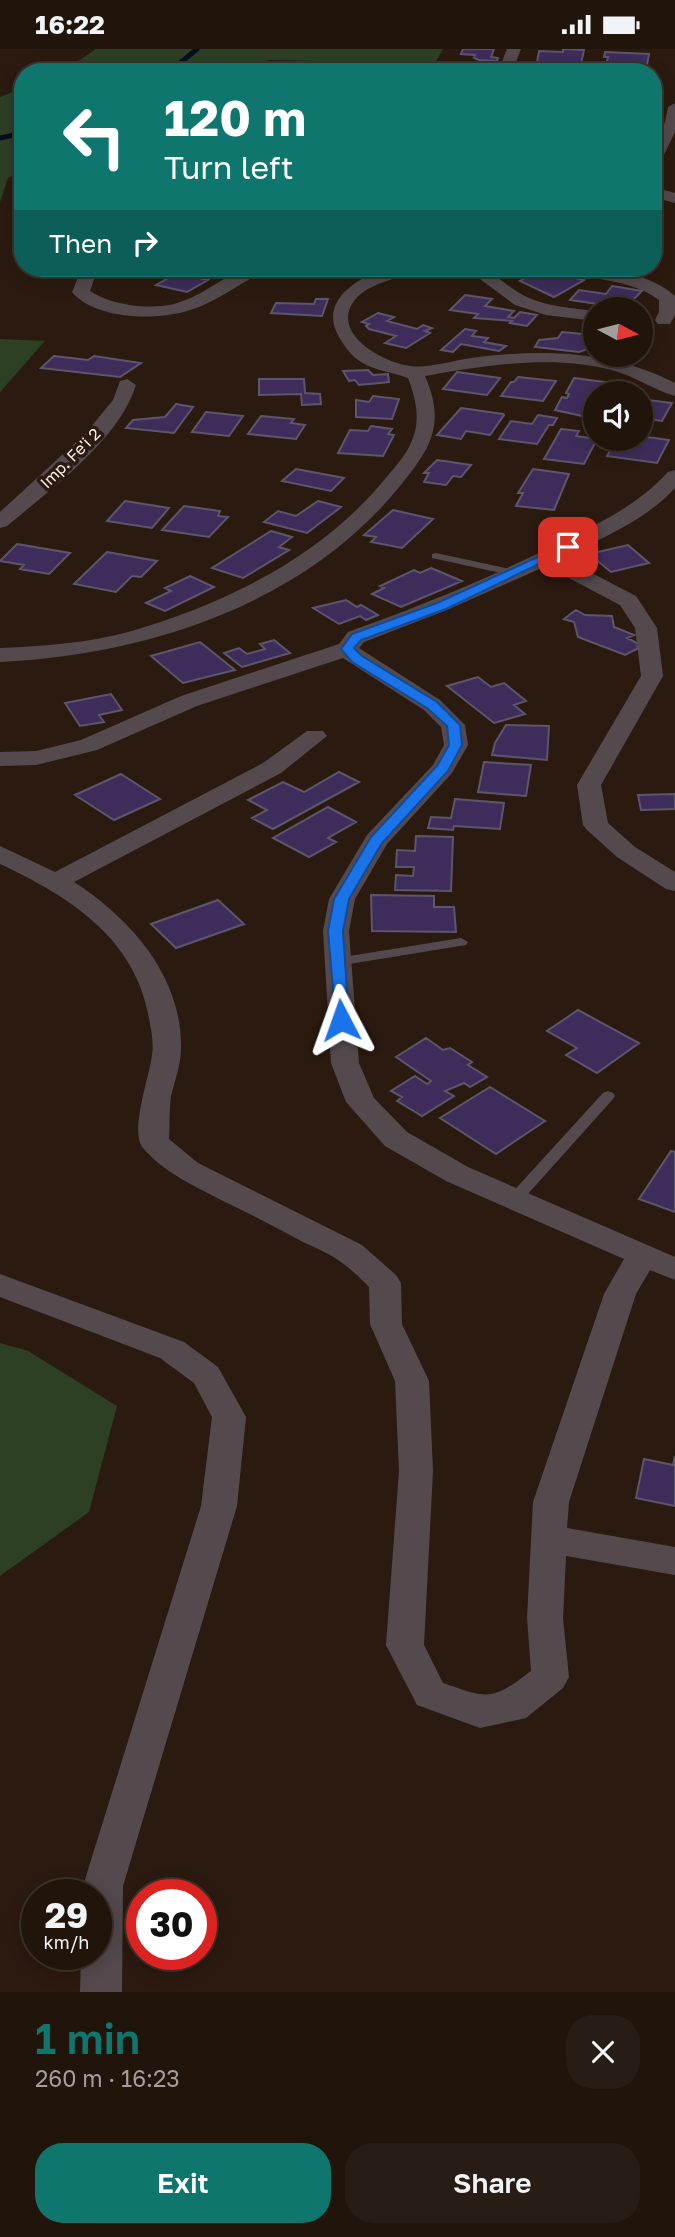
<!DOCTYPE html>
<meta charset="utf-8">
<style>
body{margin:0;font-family:"Golos Text",sans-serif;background:#281d14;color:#f1f3f6;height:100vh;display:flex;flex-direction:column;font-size:26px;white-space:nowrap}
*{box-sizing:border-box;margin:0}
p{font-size:23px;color:#a29e9d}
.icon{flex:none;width:38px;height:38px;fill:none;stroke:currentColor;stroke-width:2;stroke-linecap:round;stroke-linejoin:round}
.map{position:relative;height:1943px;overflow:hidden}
.sheet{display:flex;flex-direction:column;background:#20140b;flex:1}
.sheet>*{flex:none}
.guide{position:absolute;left:14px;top:14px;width:648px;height:214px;border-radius:28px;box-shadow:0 4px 18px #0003,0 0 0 2px #3d332c;background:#0f766e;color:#fff;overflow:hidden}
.needle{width:46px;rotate:97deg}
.fabs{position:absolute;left:583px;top:248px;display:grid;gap:14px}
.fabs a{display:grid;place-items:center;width:70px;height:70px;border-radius:50%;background:#20140b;box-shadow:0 4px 18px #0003,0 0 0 2px #3d332c;font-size:35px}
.speed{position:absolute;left:21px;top:1830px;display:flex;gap:14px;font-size:35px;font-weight:700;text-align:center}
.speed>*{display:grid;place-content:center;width:91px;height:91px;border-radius:50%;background:#20140b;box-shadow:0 4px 18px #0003,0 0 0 2px #3d332c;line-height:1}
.speed small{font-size:18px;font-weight:400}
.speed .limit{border:10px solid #d22;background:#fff;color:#111}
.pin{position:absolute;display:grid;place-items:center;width:60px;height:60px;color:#fff;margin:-30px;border-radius:14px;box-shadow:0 4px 10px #0006}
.me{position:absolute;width:77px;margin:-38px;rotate:356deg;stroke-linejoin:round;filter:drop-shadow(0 0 5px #0008)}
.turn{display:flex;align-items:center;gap:24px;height:147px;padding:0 35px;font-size:32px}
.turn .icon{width:91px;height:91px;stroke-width:2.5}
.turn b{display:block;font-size:49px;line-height:60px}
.then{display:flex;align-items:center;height:66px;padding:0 35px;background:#0003;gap:14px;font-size:26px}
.round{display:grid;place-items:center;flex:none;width:74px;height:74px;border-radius:28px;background:#281d14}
.headline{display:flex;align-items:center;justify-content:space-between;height:119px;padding:0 35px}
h1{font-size:42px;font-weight:600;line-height:52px;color:#0f766e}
.action{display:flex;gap:14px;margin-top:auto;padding:14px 35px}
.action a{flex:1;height:80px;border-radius:28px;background:#0f766e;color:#fff;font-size:28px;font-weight:600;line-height:80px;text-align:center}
.action a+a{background:#281d14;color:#f1f3f6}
.status{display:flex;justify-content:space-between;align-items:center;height:49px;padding:0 35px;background:#20140b;direction:ltr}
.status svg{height:19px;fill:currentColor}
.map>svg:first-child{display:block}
.green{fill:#2d4024}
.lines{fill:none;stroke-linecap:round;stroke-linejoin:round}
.stream{stroke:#000f21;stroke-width:5}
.building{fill:#3e2d5b;stroke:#5d566b;stroke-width:2}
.lane{fill:#544a4e;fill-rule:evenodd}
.street{fill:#544a4e;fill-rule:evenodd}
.route{fill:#1a73e8;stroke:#114b97;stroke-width:2}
.labels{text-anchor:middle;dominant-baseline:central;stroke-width:7;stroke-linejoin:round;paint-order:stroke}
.far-street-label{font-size:16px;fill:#fbeee7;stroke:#2b1a0f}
</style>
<div class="status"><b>16:22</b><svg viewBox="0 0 49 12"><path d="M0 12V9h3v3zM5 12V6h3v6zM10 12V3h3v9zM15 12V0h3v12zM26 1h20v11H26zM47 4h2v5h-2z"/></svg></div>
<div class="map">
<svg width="675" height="1943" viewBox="0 0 675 1943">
<rect width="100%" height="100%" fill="#2b1a0f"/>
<path class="green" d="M96,0H443L435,14L426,23H378L362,13L269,11L241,23H62Z
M23,39V121L8,129L0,153V48Z
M0,290L45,292L0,343Z
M0,1294L28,1302L117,1357L89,1463L0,1527Z"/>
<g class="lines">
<path class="stream" d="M169,23L197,0
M0,89L23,84"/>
</g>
<path class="building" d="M463,0H494L491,8L498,9L497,12L479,11L474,9L475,6L461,5Z
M563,0L584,1L581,15L537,13L539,2L563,3Z
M605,3L649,5L647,16H643L642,19L619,15L618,20L602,19L603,16H606L608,8H604Z
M323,219H361L343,227L319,220Z
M536,223L554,228L560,225L584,231L554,248L520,232Z
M177,224L208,231L187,243L156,236Z
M612,237L642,242L625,259L570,251L579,241L606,245Z
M465,246L492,250L485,257L514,262L508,268L514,269L520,263L537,266L527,277L510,274L512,272L474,269L478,265L450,261Z
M316,250H328L322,267L271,264L276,254L314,255Z
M378,264L394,268L387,272L417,280L423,276L432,279L425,282L430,284L406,299L385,294L396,287L369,280L366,277L369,275L362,273Z
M465,280L476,282L472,287L488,289L484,293L506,297L499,302L461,295L453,303L441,301Z
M562,283L594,286L585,301L579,303L535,298L539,291L558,289Z
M54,307L88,311L94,307L141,314L120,328L41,319Z
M368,321L373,326L388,325L389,333L359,336L355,331L349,332L343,322Z
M457,323L500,329L487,346L443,340Z
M518,328L556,332L543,352L501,347L511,333H514Z
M574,329L605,333L599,345L588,350L595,351V354L587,368L555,361L562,348L567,349L569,345L566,344Z
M259,330H304L305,344L320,345L321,355L302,356L301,345L259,346Z
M373,347L399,350L392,370L356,368V351L369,353Z
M640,350L672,354L662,372L640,369Z
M176,355L193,358L174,384L126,379L133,371L165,368Z
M461,359L503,365L504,366L490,386L466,382L461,390L437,386Z
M206,363L243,367L229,387L192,383Z
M538,366L557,369L553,376H549L537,395L499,390L511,372L532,375Z
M261,367L294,370L291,374L305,376L296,390L248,385Z
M371,377L392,380L388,385L394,386L383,407L338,404L350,381L368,382Z
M561,380L579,382L576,387L597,390L584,415L544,410Z
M640,387L669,391L657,414L607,407L617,390H640Z
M437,411L471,416L461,428L453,427L446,436L424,433L429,424H424Z
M296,420L344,429L331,442L282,432Z
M533,420L569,425L554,461L516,457L523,444H518Z
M125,452L169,459L152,479L107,472Z
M318,452L341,458L307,484L264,473L278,462L296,467Z
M184,457L220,462L218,467L228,468L209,488L162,481Z
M393,461L433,470L402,499L371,493L376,488L364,486Z
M271,482L292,488L279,498L289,501L243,529L212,519Z
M17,495L70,504L49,525L20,520L24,516L0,512Z
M628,496L649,514L611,523L589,505Z
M107,503L157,512L141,528L132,527L116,543L74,535Z
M431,519L462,532L401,558L372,545L384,539L380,537L414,521L420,524Z
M190,527L214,538L165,562L146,554L171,542L165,539Z
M346,551L357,558L361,556L378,566L366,571L360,567L339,575L313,559Z
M576,561L585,566L612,567L614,578L634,586L627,589L639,595L637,597L639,599L625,606L578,588L574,573L564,570Z
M274,591L290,604L242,618L224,604L239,599L247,605L265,600L260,595Z
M200,593L235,621L183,634L151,607Z
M478,628L491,638L504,634L526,652L514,656L525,665L494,674L447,637Z
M111,645L122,661L99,666L104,673L80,677L65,654Z
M506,676L549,677L547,711L492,706L495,694Z
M484,713L531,716L526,747L478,743Z
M339,723L359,733L273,780L252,769L267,761L248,751L283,733L304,743Z
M121,725L160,750L114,771L75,746Z
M675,745V760L641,761L638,746Z
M455,750L504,754L500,780L454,777L453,781L428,779L431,768L451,769Z
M328,758L356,773L328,789L336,793L309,808L273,789Z
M416,787L453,788L451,842L395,841L396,826L413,827L414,818H396L397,801L415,802Z
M371,846L434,847V858H454L456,883L372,882Z
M218,851L244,875L176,899L151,875Z
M578,961L639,994L597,1024L566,1006L577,999L547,982Z
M426,989L443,1001L450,999L472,1013L468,1016L487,1028L470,1038L464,1034L445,1042L454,1047L422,1067L397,1052L402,1048L391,1042L415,1027L427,1035L431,1032L396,1008Z
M490,1038L545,1072L496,1105L440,1069Z
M671,1102L675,1103V1163L639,1150Z
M675,1407V1457L636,1449L644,1410L673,1416Z"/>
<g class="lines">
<path class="lane" d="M436,504L515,521L520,524L515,527L432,509V505Z
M461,889L468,893L466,896L337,917L330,913L337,909Z
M608,1042L613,1044L615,1047L613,1050L519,1155H509L506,1151L509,1147L603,1044Z"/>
<path class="street" d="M507,0H521L512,23H498Z
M675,54V83L661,112L653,116V97L665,73L668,58Z
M653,138L675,144V154L653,148Z
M82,219H98L90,242C104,251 120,255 137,257C151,258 167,258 180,253C213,243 230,217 265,219C259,227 247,231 238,237C223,246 207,256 190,261C159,272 95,271 72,243Z
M387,219H413C402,232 370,231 354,252C330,285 384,314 410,317C428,320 458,310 478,308C546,300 613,302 675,334V347C654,341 636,328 615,322C555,305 486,316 425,327C446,375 431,399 400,437C305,555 147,606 0,613V599C44,597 89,594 132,582C227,554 321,508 385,430C396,417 409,403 414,386C420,367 415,347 408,329C393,323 375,322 361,313C351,307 345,298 339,288C318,252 357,229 387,219Z
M465,219C497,219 502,237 529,249C550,258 573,259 595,262V272L546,266L515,256Z
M559,219C597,219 645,220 675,247V266L670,275H658L655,271L659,263V251C631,230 594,231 561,223Z
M127,330L136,336C119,391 51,440 7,477L0,479V463L86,384L113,351L120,332Z
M675,421V439C645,472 601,489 563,509L636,547L657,579L663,627L601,736L608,774L635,798L675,823V842L666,840L617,808L587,781L583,776L577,736L641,627L635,579L620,556L546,517L447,561L364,593L359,599L440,651L465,676L468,696L452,724L387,795L355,850L349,882L359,1014L374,1049L407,1083L468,1118L675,1208V1231L650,1221L636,1245L569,1453L567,1479L675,1498V1526L566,1507L563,1569L569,1628L563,1639L526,1669L480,1679L417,1656L386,1596L399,1422L395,1332L370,1275L369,1238C360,1229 351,1220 341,1213C330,1205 316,1199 303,1193C277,1179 250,1165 223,1152C195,1137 164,1124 143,1099C129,1083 150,1026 152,1006C154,993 151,981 149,969C135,888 68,847 0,815V797L55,823L263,714L307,682H323L327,687L281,724L74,833C131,870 182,927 181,999C181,1015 175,1031 171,1047C169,1061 170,1076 169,1090L198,1114L362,1196L396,1226L401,1234L402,1275L429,1332L433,1422L424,1596L443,1634C489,1650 492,1652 531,1622L527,1569L533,1453L604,1245L624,1210L446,1132L385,1097L346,1053L331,1014L323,882L329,850L367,786L433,716L444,696L441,678L424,661L343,609L197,657L97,701L36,716L0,717V703L36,702L81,691L181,647L339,595L348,583C417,558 485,531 551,498C594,477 636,458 668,423Z
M0,1225L184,1293L218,1318L246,1368L237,1457L123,1837L122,1943H80L81,1906H96V1846H82L83,1837L201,1457L212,1368L194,1334L160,1309L0,1248Z"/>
</g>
<path class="route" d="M564,496L574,498L446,560L361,591L354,599L362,607L437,653L460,676L462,696L448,722L382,794L349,850L343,882L349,971L347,974H336L328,882L334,850L371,788L437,717L449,696L447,677L427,659L352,613L341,600L352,585L437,554Z"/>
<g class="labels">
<g class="far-street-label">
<text transform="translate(70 409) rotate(-45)">Imp. Fe'i 2</text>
</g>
</g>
</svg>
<div class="fabs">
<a><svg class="needle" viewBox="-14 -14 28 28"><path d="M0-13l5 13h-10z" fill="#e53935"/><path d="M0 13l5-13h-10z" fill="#a29e9d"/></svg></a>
<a><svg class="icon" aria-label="sound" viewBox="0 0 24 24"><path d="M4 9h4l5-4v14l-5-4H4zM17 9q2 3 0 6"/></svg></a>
</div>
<div class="speed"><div>29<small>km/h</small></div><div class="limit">30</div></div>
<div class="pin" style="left:568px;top:498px;background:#d93025"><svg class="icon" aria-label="arrive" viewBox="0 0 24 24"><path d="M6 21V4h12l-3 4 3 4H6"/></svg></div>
<svg class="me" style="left:341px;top:971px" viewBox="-20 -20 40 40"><path d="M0-17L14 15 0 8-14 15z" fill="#1a73e8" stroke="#fff" stroke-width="4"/></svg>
<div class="guide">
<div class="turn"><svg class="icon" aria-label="left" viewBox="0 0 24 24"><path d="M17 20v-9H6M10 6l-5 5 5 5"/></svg><div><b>120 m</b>Turn left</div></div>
<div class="then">Then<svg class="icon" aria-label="right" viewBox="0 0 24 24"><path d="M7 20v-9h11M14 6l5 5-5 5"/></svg></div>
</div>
</div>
<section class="sheet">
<div class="headline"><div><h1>1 min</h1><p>260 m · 16:23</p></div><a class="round"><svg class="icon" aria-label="close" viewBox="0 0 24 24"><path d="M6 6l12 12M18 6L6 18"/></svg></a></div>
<div class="action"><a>Exit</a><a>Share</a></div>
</section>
